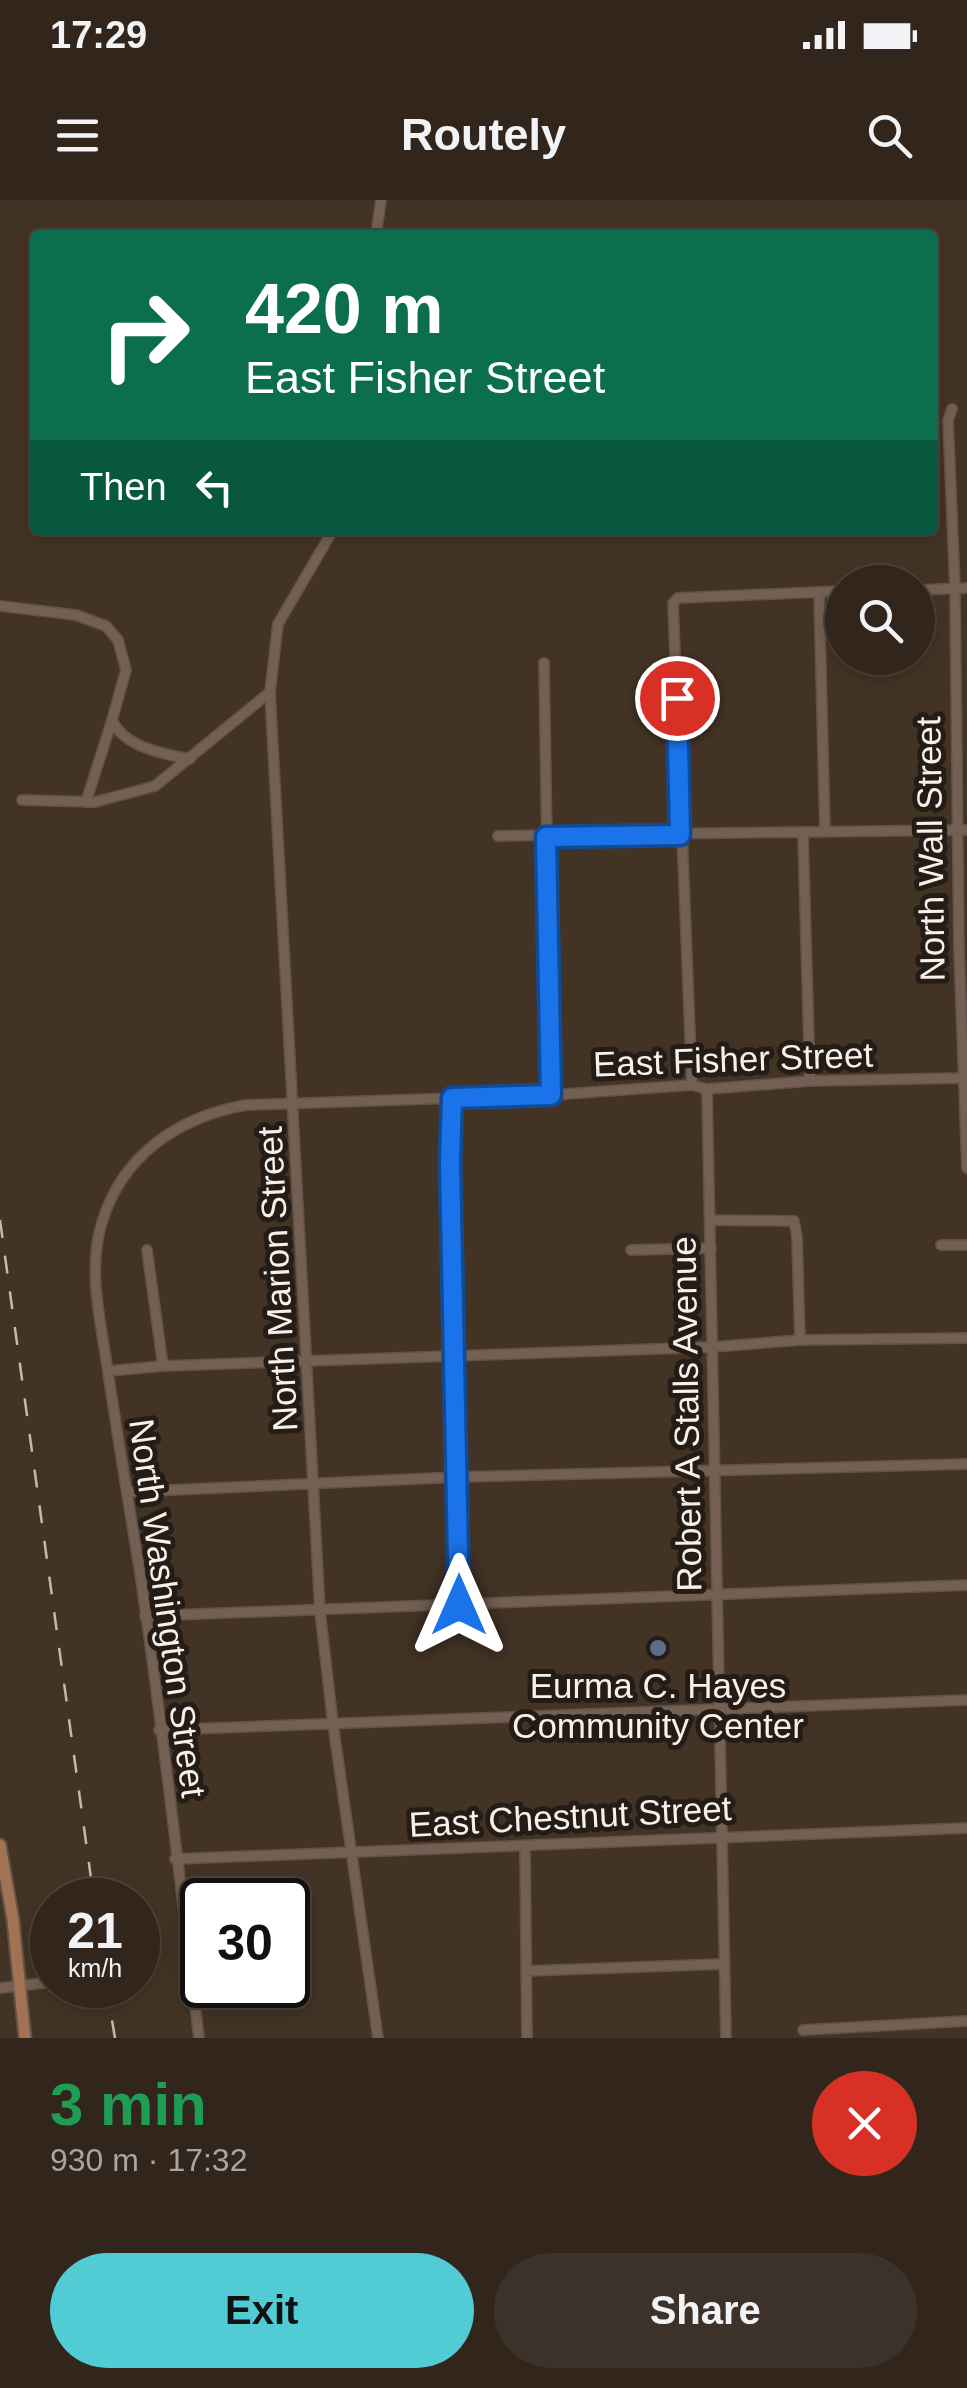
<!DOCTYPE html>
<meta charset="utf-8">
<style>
body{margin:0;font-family:Arial,sans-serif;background:#3d3229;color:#f1f3f6;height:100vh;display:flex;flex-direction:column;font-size:38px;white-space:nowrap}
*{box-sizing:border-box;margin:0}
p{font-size:32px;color:#a8a5a3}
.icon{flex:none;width:55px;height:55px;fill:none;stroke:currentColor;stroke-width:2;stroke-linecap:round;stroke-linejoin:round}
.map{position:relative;height:1838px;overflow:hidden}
.drawer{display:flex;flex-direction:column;background:#32261c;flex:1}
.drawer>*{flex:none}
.top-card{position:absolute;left:30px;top:30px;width:908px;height:305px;border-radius:10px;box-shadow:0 5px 15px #0003,0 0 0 2px #4d433b;background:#0b6e4f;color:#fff;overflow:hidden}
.tools{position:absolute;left:825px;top:365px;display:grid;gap:20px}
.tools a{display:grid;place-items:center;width:110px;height:110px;border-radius:50%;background:#32261c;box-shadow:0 5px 15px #0003,0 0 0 2px #4d433b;font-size:50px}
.speed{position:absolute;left:30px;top:1678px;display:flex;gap:20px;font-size:50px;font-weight:700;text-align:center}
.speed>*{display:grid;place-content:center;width:130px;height:130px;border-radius:50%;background:#32261c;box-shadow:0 5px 15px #0003,0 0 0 2px #4d433b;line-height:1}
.speed small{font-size:25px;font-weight:400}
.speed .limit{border:5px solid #111;border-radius:15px;background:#fff;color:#111}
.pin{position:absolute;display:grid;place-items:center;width:85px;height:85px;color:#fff;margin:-42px;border:5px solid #fff;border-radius:50%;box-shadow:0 2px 10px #0007}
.me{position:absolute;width:110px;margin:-55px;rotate:0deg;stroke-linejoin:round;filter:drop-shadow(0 0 8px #0008)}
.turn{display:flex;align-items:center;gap:35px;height:210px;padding:0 50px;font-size:45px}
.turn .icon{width:130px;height:130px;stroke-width:2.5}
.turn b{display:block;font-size:70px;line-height:85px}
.then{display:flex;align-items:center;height:95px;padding:0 50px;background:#0003;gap:20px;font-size:38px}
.round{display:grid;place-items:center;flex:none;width:105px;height:105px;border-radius:52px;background:#3d3229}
.headline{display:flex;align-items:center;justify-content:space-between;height:170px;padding:0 50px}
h1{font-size:60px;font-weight:700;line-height:75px;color:#1e9e55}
.cta{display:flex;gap:20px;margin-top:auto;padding:20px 50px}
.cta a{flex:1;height:115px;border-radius:60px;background:#51ccd4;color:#111;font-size:40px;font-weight:700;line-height:115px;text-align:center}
.cta a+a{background:#3d3229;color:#f1f3f6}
.status{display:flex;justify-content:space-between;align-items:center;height:70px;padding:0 50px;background:#32261c;direction:ltr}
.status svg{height:28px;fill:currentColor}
header{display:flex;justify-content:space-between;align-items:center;height:130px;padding:0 50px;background:#32261c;font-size:45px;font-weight:700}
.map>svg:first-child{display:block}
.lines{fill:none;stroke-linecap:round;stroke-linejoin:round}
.minor-casing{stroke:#605246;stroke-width:12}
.major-casing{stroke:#605246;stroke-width:15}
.minor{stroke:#736052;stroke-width:9}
.major{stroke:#a17353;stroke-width:11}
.rail{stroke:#c5b9ae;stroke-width:2.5;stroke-dasharray:18 18;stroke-linecap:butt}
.route-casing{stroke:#114b97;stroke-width:25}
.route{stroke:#1a73e8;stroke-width:18}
.service-dot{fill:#5c6f8a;stroke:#241c16;stroke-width:4}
.labels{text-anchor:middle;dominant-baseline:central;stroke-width:10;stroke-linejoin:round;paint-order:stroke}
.street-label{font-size:35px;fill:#fbf0e7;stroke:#241c16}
.poi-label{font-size:35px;fill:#fbf0e7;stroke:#241c16}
</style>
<div class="status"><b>17:29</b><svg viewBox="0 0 49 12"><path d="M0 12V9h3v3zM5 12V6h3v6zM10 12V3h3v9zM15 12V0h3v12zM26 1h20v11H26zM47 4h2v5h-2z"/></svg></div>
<header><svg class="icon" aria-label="menu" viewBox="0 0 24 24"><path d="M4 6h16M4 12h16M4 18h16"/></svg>Routely<svg class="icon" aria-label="search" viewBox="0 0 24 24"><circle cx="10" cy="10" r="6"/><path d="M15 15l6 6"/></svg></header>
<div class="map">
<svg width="967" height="1838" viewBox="0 0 967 1838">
<rect width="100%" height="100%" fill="#433325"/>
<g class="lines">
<g class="minor-casing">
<path id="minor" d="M376,35L381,0
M952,209L948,220L955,389L959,748L967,968
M333,330L278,424L270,492L320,1411L333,1524L378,1838
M918,390L967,388
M819,392L825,631
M0,406L76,415L106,426L118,440L126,470L112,520C124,547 163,554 190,559
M544,463L551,895
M22,600L95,602L155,586L270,492
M86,602L112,520
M803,634L810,881
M498,636L967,630
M692,885L673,403L678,398L842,391
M707,889L726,1838
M451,898L450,962L459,1405
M710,1020L794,1021L797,1037L800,1140
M941,1045H967
M147,1050L163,1166
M631,1050L711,1048
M108,1171L163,1166L713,1147L800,1140L967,1138
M127,1292L458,1277L967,1264
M145,1416L967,1385
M159,1530L967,1500
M525,1646L527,1838
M175,1659L967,1628
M526,1771L723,1764
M0,1788L52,1782
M803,1830L967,1821
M199,1838C180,1683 163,1527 140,1373C129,1306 118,1239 108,1172C101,1123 87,1070 102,1022C123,954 179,917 246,905L551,895L692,885L707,889L810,881L962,878"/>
</g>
<g class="major-casing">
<path id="major" d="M0,1645L13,1720L25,1838"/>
</g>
<use href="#minor" class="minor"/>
<use href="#major" class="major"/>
<path class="rail" d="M0,1020L94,1700
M106,1785L115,1838"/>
</g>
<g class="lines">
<g class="route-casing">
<path id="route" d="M459,1405L450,962L452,898L551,895L546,637L680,635L677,498"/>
</g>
<use href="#route" class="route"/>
</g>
<circle class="service-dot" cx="658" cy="1448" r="10"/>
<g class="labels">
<g class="street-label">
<text transform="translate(930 649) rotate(-91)">North Wall Street</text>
<text transform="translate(733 859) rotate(-2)">East Fisher Street</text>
<text transform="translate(277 1079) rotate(-93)">North Marion Street</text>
<text transform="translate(686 1214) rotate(-91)">Robert A Stalls Avenue</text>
<text transform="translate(168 1408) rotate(82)">North Washington Street</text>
<text transform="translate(570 1616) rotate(-3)">East Chestnut Street</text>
</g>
<g class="poi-label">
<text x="658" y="1485">Eurma C. Hayes<tspan x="658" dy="40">Community Center</tspan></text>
</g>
</g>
</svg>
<div class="tools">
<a><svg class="icon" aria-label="search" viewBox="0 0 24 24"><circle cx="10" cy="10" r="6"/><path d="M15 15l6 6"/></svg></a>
</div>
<div class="speed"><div>21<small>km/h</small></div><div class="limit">30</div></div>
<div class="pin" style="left:677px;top:498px;background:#d93025"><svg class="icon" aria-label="arrive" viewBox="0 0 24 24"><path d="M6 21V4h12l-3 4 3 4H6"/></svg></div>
<svg class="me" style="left:459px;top:1405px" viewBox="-20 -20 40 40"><path d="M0-17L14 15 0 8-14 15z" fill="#1a73e8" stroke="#fff" stroke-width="4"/></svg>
<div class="top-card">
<div class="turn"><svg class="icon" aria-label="right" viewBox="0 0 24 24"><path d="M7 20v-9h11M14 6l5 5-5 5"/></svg><div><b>420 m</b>East Fisher Street</div></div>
<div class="then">Then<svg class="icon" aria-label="left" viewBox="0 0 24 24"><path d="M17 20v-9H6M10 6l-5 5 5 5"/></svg></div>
</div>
</div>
<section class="drawer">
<div class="headline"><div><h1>3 min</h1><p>930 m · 17:32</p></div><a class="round" style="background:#d93025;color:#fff"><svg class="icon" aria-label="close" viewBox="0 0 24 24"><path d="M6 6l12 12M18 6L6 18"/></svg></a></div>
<div class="cta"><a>Exit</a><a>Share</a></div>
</section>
